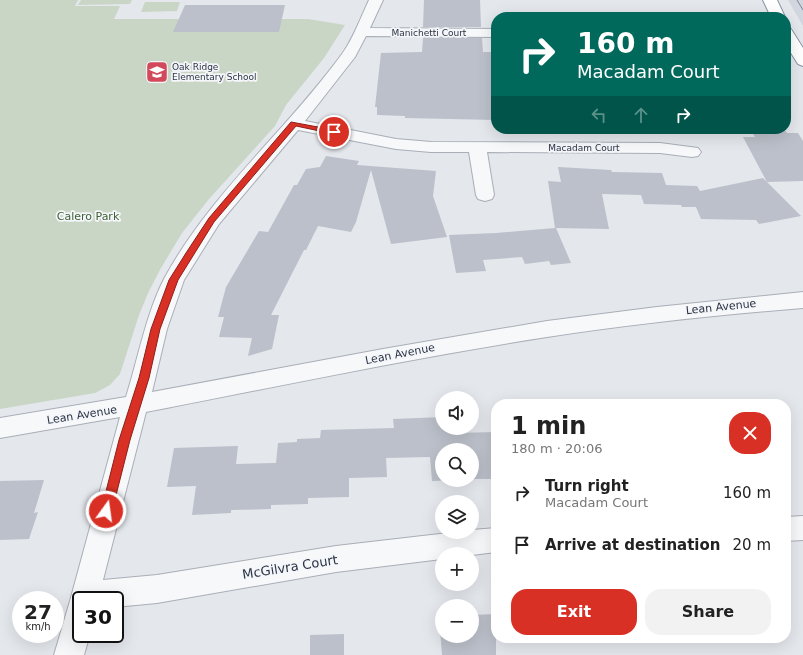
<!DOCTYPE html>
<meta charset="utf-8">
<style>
body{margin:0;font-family:"DejaVu Sans",sans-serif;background:#f2f2f2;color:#222;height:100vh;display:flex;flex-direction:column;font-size:15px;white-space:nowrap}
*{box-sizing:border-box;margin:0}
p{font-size:13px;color:#767676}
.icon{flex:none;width:22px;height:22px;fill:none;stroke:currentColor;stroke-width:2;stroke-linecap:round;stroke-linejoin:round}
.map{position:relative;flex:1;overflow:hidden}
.panel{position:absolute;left:491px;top:399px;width:300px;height:244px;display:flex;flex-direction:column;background:#fff;border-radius:16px;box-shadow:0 4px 16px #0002}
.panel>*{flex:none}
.top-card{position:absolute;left:491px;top:12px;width:300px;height:122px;border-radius:16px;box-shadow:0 4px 16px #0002;background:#00695c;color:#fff;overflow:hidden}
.buttons{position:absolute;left:435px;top:391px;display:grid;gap:8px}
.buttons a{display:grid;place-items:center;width:44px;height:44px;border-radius:50%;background:#fff;box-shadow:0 4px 16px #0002;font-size:20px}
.speed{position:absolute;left:12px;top:591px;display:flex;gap:8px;font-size:20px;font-weight:700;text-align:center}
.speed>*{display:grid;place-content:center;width:52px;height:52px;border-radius:50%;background:#fff;box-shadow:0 4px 16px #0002;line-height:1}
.speed small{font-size:10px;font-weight:400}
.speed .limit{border:2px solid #111;border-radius:6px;background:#fff;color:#111}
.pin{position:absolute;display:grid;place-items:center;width:34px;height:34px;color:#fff;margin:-17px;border:2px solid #fff;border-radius:50%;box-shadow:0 1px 4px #0007}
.me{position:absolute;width:44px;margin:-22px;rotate:14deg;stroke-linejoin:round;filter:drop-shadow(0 0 3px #0008)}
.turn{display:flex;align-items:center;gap:14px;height:84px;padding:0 20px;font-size:18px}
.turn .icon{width:52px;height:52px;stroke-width:2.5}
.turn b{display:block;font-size:28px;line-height:34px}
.lanes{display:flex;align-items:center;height:38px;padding:0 20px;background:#0003;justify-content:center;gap:20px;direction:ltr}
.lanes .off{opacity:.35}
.round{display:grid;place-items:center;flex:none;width:42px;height:42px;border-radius:16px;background:#f2f2f2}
.head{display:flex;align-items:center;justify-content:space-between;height:68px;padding:0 20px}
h1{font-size:24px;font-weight:800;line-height:30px}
.action{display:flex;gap:8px;margin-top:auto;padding:8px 20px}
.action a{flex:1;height:46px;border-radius:16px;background:#d93025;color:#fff;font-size:16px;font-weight:800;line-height:46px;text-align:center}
.action a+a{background:#f2f2f2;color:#222}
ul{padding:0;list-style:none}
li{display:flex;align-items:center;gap:12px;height:52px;padding:0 20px}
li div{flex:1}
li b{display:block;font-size:15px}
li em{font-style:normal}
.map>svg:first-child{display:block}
.built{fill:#d2d6de}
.green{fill:#c9d6c5}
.building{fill:#bbc0ca}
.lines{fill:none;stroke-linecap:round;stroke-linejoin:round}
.minor-casing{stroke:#a9aeb7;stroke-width:2}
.highway-casing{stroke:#8b94a3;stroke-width:2}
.minor{fill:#f7f8fa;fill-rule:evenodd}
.highway{fill:#fff;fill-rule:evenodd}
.tram{stroke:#7d8696;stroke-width:1}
.route{fill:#d93025;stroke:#8d1f18}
.labels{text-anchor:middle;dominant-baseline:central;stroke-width:3.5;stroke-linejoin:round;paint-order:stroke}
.far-street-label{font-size:9px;fill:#2b3445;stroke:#f4f6f9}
.far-poi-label{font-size:9px;fill:#2b3445;stroke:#f4f6f9;text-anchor:start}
.park-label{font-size:11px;fill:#3f6138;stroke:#f4f6f9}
.street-label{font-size:11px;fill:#2b3445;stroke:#f4f6f9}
.near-street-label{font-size:13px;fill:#2b3445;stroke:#f4f6f9}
</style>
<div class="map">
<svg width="803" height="655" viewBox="0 0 803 655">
<rect width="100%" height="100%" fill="#e4e7ec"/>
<path class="built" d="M788,0H803V26Z"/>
<path class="green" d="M0,0H78L75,6H120L114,19H308L345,25L324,58L286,105L275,126L209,199L182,233L161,268L149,291L139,315L120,374L110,385L95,393L0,409Z
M81,0H132L130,4L78,5Z
M145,2H180L177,11L141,12Z"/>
<path class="building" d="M424,0H480L481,27H423Z
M185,5H285L279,32H173Z
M423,38H482L483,52H496V74H494L495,82L491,83L495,120L405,118V116L377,115V107H375L381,53L422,52Z
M750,129H784L787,133H798L803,141V181L767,182L743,137H755Z
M326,156L359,161L357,165L436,171L433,196L447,237L391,244L371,170L356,222L351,232L318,226L306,250H304L271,315H279L272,349L248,356L252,338L219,337L224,317H218L226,287L259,231L268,232L294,185H297L306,169L320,167Z
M558,167L611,170L612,172L662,173L666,185L697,186L700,191L763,178L801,216L759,224L756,220L701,219L696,207H682L681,205L644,204L641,195L602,194L609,229L556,228L571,263L551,265L549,261L525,264L522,257L483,260L486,271L456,273L449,235L496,233L555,228L548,181L561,182Z
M442,417V428H455L456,433L496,432V479H472V450H442V480H462L432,481L430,457L386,458L387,477L349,478V497L308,498V504L271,505V509L231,510V513L192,515L196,486L167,487L174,448L236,446H238L236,464L276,463L278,443L297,442V439L320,438L321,430L394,428L393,419Z
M44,480L34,513L38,512L29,539L0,540V481Z
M496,614V655H442L439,617H442V636H472V615Z
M344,634V655H310V635Z"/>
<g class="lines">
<g class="minor-casing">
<path id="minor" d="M369,0H383L370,28L496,29V37L366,36L355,57L305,121L396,139L431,142L660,143L698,148L701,152L698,156L692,157L660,153L487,152L494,195L492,199L485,201L478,199L476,195L469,152H431L396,149L298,130L219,224L184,280L167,329L152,392L383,349L547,321L657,307L803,292V308C717,315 632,324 547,337C413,358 279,386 146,412L103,580L157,575L336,546L457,532H472V530L496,528V552L472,555V554H442V559L336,572L157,603L115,607V600H81V634H90L84,655H54L70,601L120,417L0,438V418L126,397C138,359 146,314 164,279C209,195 286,131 342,54C353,39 361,17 369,0Z
M803,516V540L786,541V517Z"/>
</g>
<g class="highway-casing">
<path id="highway" d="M763,0H777L785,17H771Z
M786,28L791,29L803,48V66L798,64L786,45Z"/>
</g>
<use href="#minor" class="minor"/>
<use href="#highway" class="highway"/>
<path class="tram" d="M797,0L803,10"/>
</g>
<path class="route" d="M291,122L334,130L337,132L334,134L296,126L214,222L178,280L160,329L149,378L130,440L112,511L110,514L106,516L103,514L101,511L119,440L139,378L151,329L169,280L186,253L209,218Z"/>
<defs>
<g id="school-square" transform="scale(1.15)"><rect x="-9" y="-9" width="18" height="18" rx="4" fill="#d1495b" stroke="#f4f6f9"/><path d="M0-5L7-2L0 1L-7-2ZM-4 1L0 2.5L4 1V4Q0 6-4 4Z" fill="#fff"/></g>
</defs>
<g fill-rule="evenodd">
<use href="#school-square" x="157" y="72"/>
</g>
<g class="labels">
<g class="far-street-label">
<text x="429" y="33">Manichetti Court</text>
<text x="584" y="148">Macadam Court</text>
</g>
<g class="far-poi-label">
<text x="172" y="67">Oak Ridge<tspan x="172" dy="10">Elementary School</tspan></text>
</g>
<g class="park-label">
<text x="88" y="216">Calero Park</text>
</g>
<g class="street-label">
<text transform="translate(721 307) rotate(-6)">Lean Avenue</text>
<text transform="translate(400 354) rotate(-11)">Lean Avenue</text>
<text transform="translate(82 415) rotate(-9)">Lean Avenue</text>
</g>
<g class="near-street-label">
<text transform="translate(290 567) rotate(-9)">McGilvra Court</text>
</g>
</g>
</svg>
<div class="buttons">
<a><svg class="icon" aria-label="sound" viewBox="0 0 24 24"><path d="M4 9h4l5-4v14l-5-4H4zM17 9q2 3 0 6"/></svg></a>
<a><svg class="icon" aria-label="search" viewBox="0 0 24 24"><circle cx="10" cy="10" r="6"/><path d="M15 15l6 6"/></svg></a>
<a><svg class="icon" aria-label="layers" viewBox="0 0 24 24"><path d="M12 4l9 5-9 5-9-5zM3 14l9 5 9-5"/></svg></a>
<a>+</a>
<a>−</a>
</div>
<div class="speed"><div>27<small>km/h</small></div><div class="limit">30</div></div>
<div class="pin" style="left:334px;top:132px;background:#d93025"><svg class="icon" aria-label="arrive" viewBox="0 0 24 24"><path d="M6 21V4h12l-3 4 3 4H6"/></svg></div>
<svg class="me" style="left:106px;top:511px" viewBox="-20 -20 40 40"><circle r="17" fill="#d93025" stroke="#fff" stroke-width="3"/><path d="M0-11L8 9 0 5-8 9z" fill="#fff"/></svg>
<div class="top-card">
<div class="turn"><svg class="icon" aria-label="right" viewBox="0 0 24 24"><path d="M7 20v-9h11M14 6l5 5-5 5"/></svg><div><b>160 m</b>Macadam Court</div></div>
<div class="lanes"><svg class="icon off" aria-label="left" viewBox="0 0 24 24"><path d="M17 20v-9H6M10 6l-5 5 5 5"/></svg><svg class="icon off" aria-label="ahead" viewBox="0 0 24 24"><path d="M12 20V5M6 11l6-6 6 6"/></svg><svg class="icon" aria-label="right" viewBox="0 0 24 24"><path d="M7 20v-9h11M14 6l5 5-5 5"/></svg></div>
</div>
<section class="panel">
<div class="head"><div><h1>1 min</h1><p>180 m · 20:06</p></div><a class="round" style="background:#d93025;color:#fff"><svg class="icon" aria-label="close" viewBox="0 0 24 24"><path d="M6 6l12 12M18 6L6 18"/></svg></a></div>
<ul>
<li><svg class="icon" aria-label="right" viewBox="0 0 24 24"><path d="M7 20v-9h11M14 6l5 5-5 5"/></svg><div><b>Turn right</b><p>Macadam Court</p></div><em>160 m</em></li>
<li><svg class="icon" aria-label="arrive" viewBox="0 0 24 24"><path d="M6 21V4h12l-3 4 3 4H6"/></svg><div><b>Arrive at destination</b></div><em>20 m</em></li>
</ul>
<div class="action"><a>Exit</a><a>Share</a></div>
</section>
</div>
